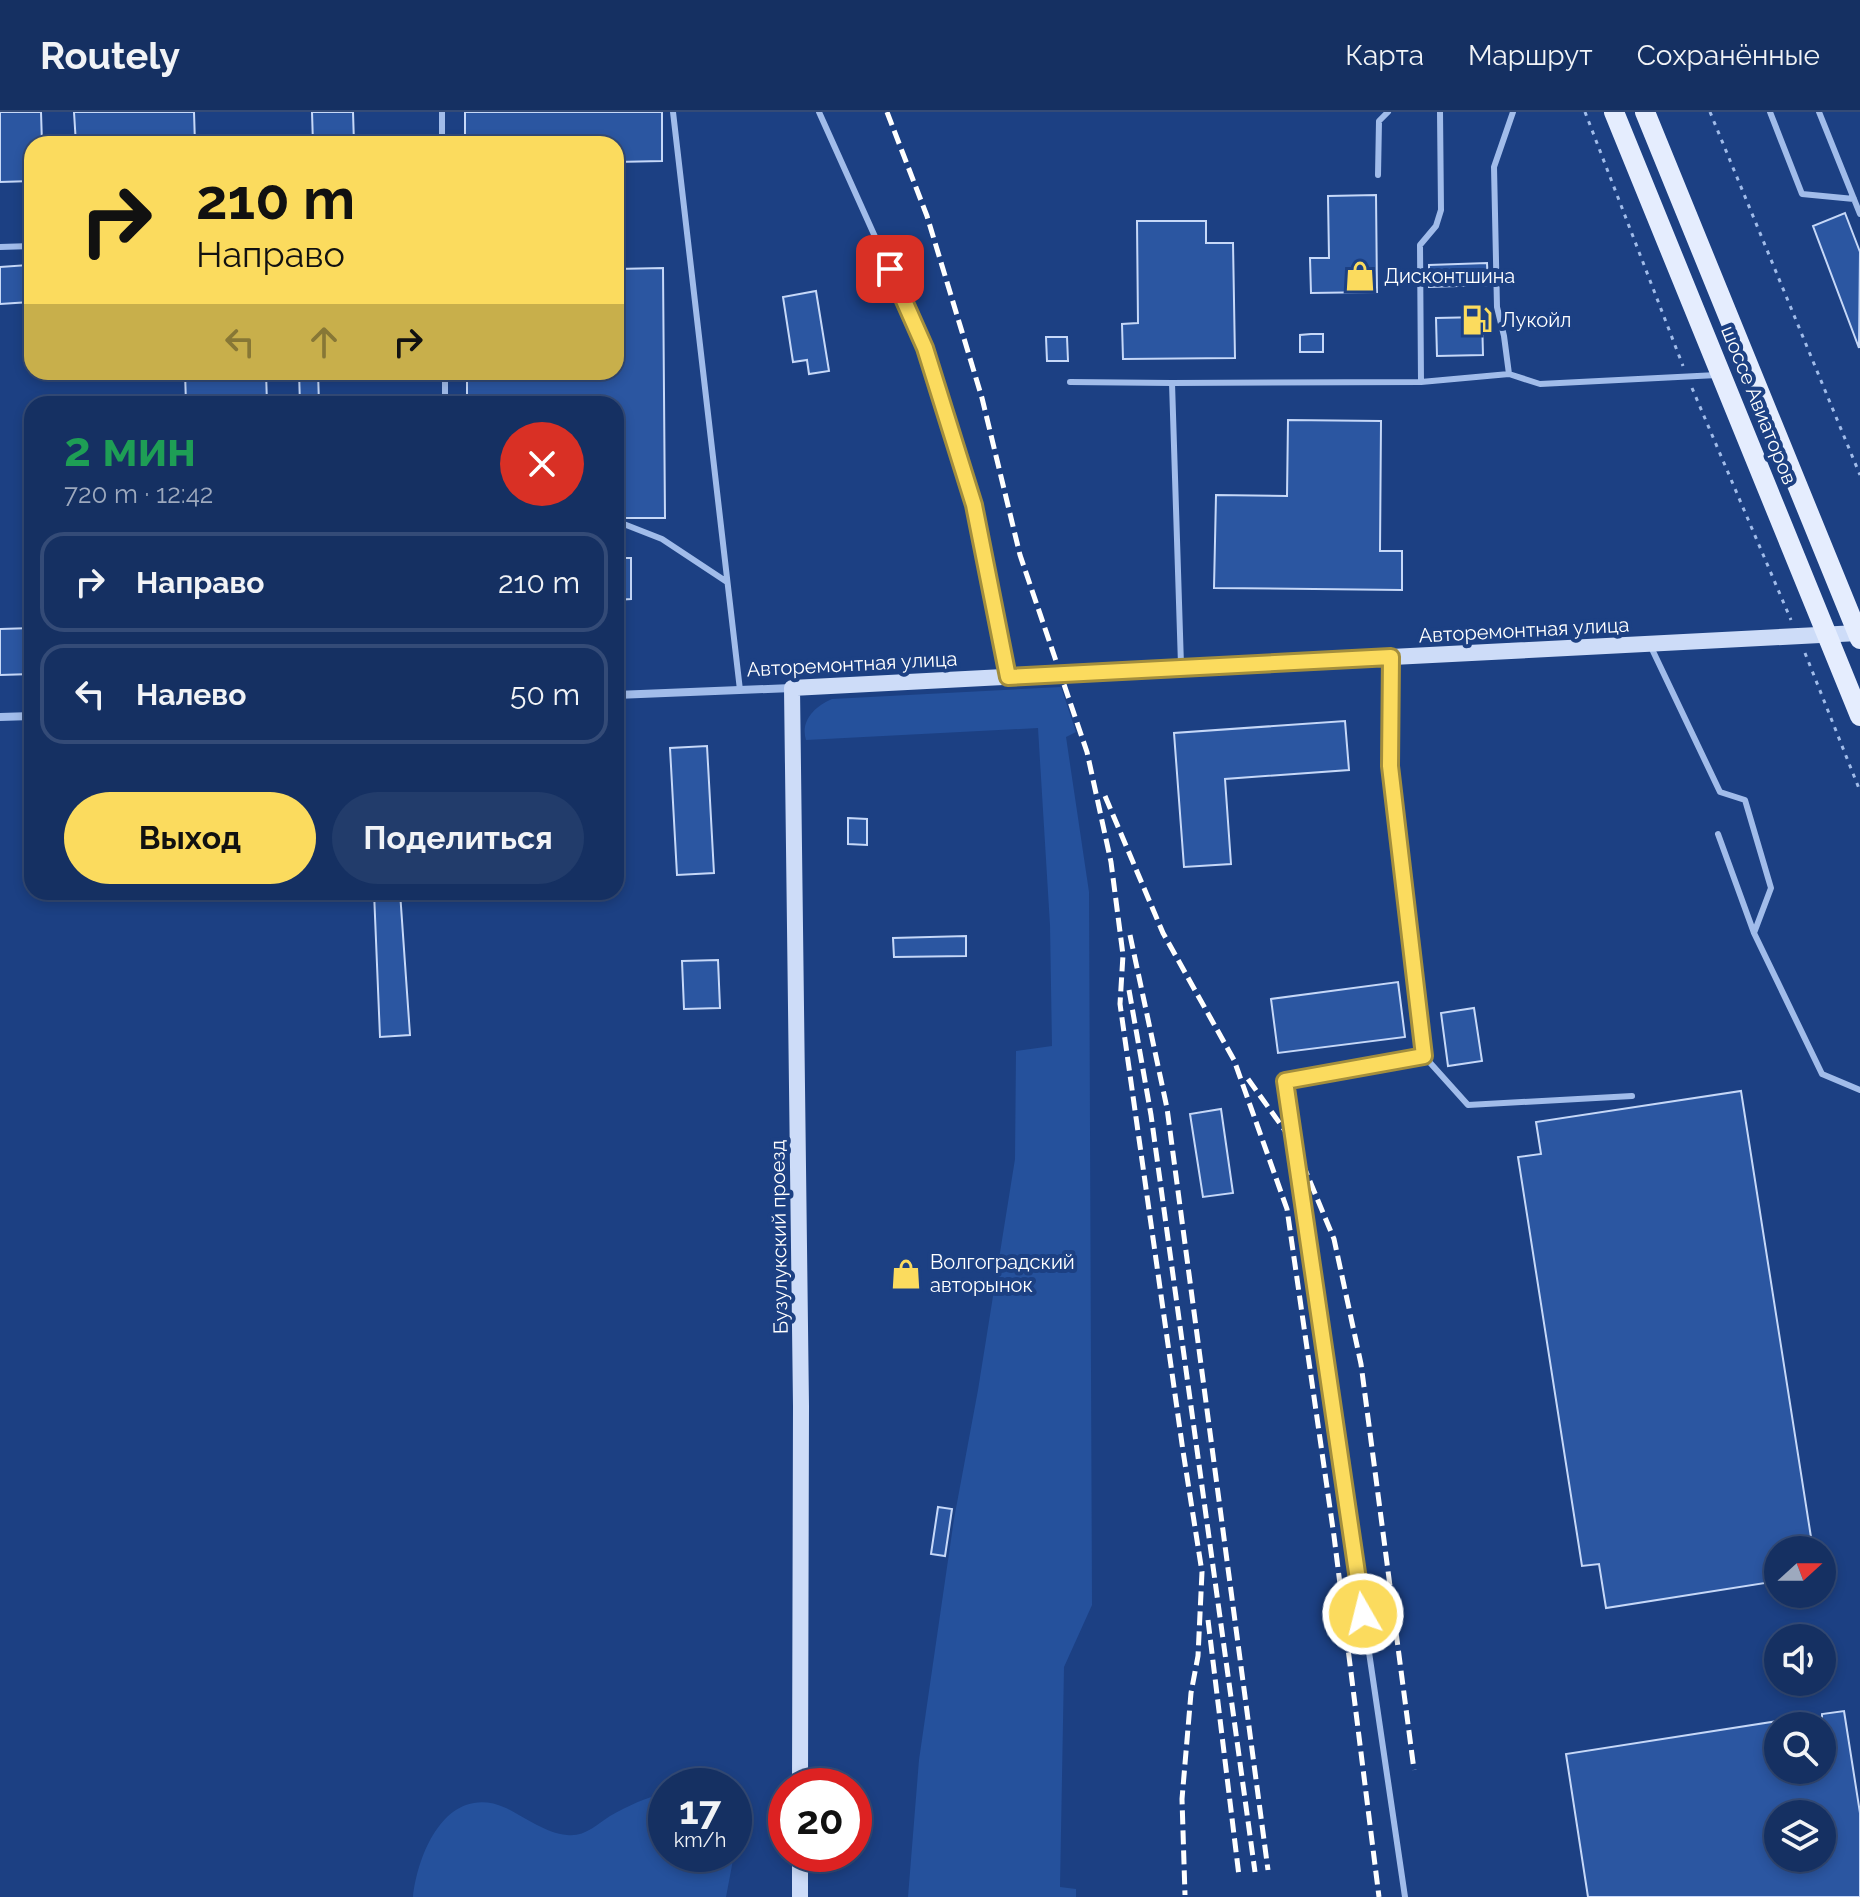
<!DOCTYPE html>
<html lang="ru">
<meta charset="utf-8">
<style>
body{margin:0;font-family:Raleway,sans-serif;background:#223c6b;color:#f1f3f6;height:100vh;display:flex;flex-direction:column;font-size:30px;white-space:nowrap}
*{box-sizing:border-box;margin:0}
p{font-size:26px;color:#9da9be}
.icon{flex:none;width:44px;height:44px;fill:none;stroke:currentColor;stroke-width:2;stroke-linecap:round;stroke-linejoin:round}
.map{position:relative;flex:1;overflow:hidden}
.drawer{position:absolute;left:24px;top:284px;width:600px;height:504px;display:flex;flex-direction:column;background:#153062;border-radius:24px;box-shadow:0 4px 12px #0003,0 0 0 2px #344b77}
.drawer>*{flex:none}
.guide{position:absolute;left:24px;top:24px;width:600px;height:244px;border-radius:24px;box-shadow:0 4px 12px #0003,0 0 0 2px #344b77;background:#fbdb5e;color:#111;overflow:hidden}
.needle{width:52px;rotate:69deg}
.fabs{position:absolute;left:1764px;top:1424px;display:grid;gap:16px}
.fabs a{display:grid;place-items:center;width:72px;height:72px;border-radius:50%;background:#153062;box-shadow:0 4px 12px #0003,0 0 0 2px #344b77;font-size:40px}
.speed{position:absolute;left:648px;top:1656px;display:flex;gap:16px;font-size:40px;font-weight:700;text-align:center}
.speed>*{display:grid;place-content:center;width:104px;height:104px;border-radius:50%;background:#153062;box-shadow:0 4px 12px #0003,0 0 0 2px #344b77;line-height:1}
.speed small{font-size:20px;font-weight:400}
.speed .limit{border:12px solid #d22;background:#fff;color:#111}
.pin{position:absolute;display:grid;place-items:center;width:68px;height:68px;color:#fff;margin:-34px;border-radius:16px;box-shadow:0 4px 12px #0006}
.me{position:absolute;width:88px;margin:-44px;rotate:352deg;stroke-linejoin:round;filter:drop-shadow(0 0 6px #0008)}
.turn{display:flex;align-items:center;gap:28px;height:168px;padding:0 40px;font-size:36px}
.turn .icon{width:104px;height:104px;stroke-width:2.5}
.turn b{display:block;font-size:56px;line-height:68px}
.lanes{display:flex;align-items:center;height:76px;padding:0 40px;background:#0003;justify-content:center;gap:40px;direction:ltr}
.lanes .off{opacity:.35}
.round{display:grid;place-items:center;flex:none;width:84px;height:84px;border-radius:42px;background:#223c6b}
.head{display:flex;align-items:center;justify-content:space-between;height:136px;padding:0 40px}
h1{font-size:48px;font-weight:700;line-height:60px;color:#1e9e55}
.button{display:flex;gap:16px;margin-top:auto;padding:16px 40px}
.button a{flex:1;height:92px;border-radius:48px;background:#fbdb5e;color:#111;font-size:32px;font-weight:700;line-height:92px;text-align:center}
.button a+a{background:#223c6b;color:#f1f3f6}
ul{padding:0;list-style:none}
li{display:flex;align-items:center;gap:24px;height:100px;margin:0 16px 12px;padding:0 24px;border:4px solid #344b77;border-radius:24px}
li div{flex:1}
li b{display:block;font-size:30px}
li em{font-style:normal}
header{display:flex;align-items:center;gap:48px;box-sizing:border-box;height:112px;padding:0 40px;background:#153062;border-bottom:2px solid #344b77}
header strong{font-size:38px}
nav{display:flex;gap:44px;margin-inline-start:auto;font-size:28px}
.map>svg:first-child{display:block}
.green{fill:#25519c}
.building{fill:#2b56a1;stroke:#c6d8f8;stroke-width:2;fill-rule:evenodd}
.lines{fill:none;stroke-linecap:round;stroke-linejoin:round}
.path{stroke:#a1bcea;stroke-width:3;stroke-dasharray:4 6;stroke-linecap:butt}
.service{stroke:#a1bcea;stroke-width:6}
.minor{stroke:#a1bcea;stroke-width:8}
.secondary{stroke:#cddcf8;stroke-width:16}
.primary{stroke:#e5edfe;stroke-width:20}
.rail{stroke:#fff;stroke-width:5;stroke-dasharray:14 6;stroke-linecap:butt}
.route-casing{stroke:#a38e3d;stroke-width:20}
.route{stroke:#fbdb5e;stroke-width:14}
.labels{text-anchor:middle;dominant-baseline:central;stroke-width:8;stroke-linejoin:round;paint-order:stroke}
.poi-label{font-size:20px;fill:#fff;stroke:#1c4083;text-anchor:start}
.street-label{font-size:20px;fill:#fff;stroke:#1c4083}
</style>
<header>
<strong>Routely</strong>
<nav><a>Карта</a><a>Маршрут</a><a>Сохранённые</a></nav>
</header>
<div class="map">
<svg width="1860" height="1785" viewBox="0 0 1860 1785">
<rect width="100%" height="100%" fill="#1c4083"/>
<path class="green" d="M1061,575L1076,620L1066,625L1089,780L1092,1493L1064,1555L1060,1775L1076,1777V1785H908L919,1648L954,1407L978,1278L1015,1047L1016,939L1052,934L1050,813L1038,616L806,628C800,609 815,594 832,587Z
M666,1681V1742H731L733,1748L726,1785H413C418,1739 448,1670 506,1696C525,1705 545,1721 567,1723C585,1725 596,1713 610,1704C628,1694 646,1685 666,1681Z"/>
<path class="building" d="M0,0H41L42,32H32V69L0,70Z
M74,0H194L195,32H76Z
M312,0H353L354,32H313Z
M465,0H662V49L616,50V32H465Z
M1376,83L1377,180L1311,181L1310,146H1329L1328,84Z
M1845,101L1860,140L1859,236L1813,114Z
M1137,109H1206V131H1233L1235,246L1123,247L1122,212L1138,211Z
M1487,151L1488,173L1429,175V153Z
M28,153L30,190L0,192V155Z
M663,156L665,406H624L621,405V379H616V292H467V260H616V157Z
M816,179L829,259L809,262L807,248L793,250L783,185Z
M1482,205L1483,243L1437,244L1436,206Z
M1311,222H1323V240H1300V223Z
M1046,225H1067L1068,249H1047Z
M185,260H266L267,292H186Z
M299,260H318L319,292H300Z
M1288,308L1381,309L1380,439H1402V478L1214,476L1216,383L1287,384Z
M616,446H631V487L616,488Z
M32,516V562L0,563V517Z
M1345,609L1349,658L1225,667L1231,752L1184,755L1174,621Z
M707,634L714,761L677,763L670,636Z
M848,706L867,707V733L848,732Z
M374,780H400L410,923L380,925Z
M966,824V844L894,845L893,826Z
M718,848L720,896L684,897L682,849Z
M1398,870L1405,925L1278,941L1271,887Z
M1474,896L1482,949L1448,954L1441,901Z
M1741,979L1813,1438H1778V1469L1606,1496L1599,1452L1582,1454L1518,1045L1541,1042L1536,1010Z
M1221,997L1233,1081L1203,1085L1190,1002Z
M938,1395L952,1397L945,1444L931,1442Z
M1844,1599L1860,1701V1785H1588L1566,1642L1778,1609V1658H1822V1602ZM1778,1702H1822V1746H1778Z"/>
<g class="lines">
<path class="path" d="M1585,0L1683,254
M1710,0L1860,363
M1692,276L1791,508
M1805,541L1860,679"/>
<path class="service" d="M442,0V32
M673,0L740,578
M819,0L925,236L974,393L1007,563
M1513,0L1494,55L1497,195L1504,224L1509,262L1540,272L1717,263
M1770,0L1802,82L1854,87
M1819,0L1860,102
M1378,63L1379,9L1388,0
M0,135L32,134
M445,260V292
M1070,270L1172,271
M1421,270L1420,133L1436,114L1441,98L1440,0
M616,409L662,427L727,470
M1651,535L1720,680L1745,688L1771,776L1754,821L1822,962L1860,978
M1391,545L1390,654L1424,944L1285,969L1405,1785
M1181,553L1172,271L1421,270L1509,262
M1718,722L1754,821
M1424,944L1468,993L1632,984"/>
<path class="minor" d="M616,583L792,576
M0,605L32,604"/>
<path class="secondary" d="M800,1674L801,1294L792,576L1858,521
M800,1785V1742"/>
<path class="primary" d="M1614,0L1860,604
M1645,0L1860,527"/>
<path class="rail" d="M887,0L927,104L982,286L1020,443L1087,640L1111,750L1123,843L1120,892L1183,1339L1202,1460L1198,1544L1191,1581L1182,1687L1185,1783
M1105,684L1163,821L1234,948L1287,1097L1334,1424L1379,1785
M1130,823L1167,996L1268,1758
M1129,878L1151,1003L1255,1760
M1248,967L1294,1031L1334,1127L1361,1252L1414,1658
M1208,1508L1239,1764"/>
</g>
<g class="lines">
<g class="route-casing">
<path id="route" d="M890,157L925,236L974,393L1008,565L1391,545L1390,654L1424,944L1285,969L1363,1502"/>
</g>
<use href="#route" class="route"/>
</g>
<defs>
<g id="shop-bare" transform="scale(2.4)"><path d="M-5-2.5h2.3a2.7 3.5 0 0 1 5.4 0H5L5.5 6h-11ZM-1.5-2.5h3a1.5 2.3 0 0 0-3 0Z" fill="#fbdb5e" stroke="#1c4083" stroke-width="2.5" paint-order="stroke"/></g>
<g id="fuel-bare" transform="scale(2.4)"><path d="M-5.5-6h7V0h2V4h1.3V-2.5L3-4.5l.8-.8L6-3V5H2.5V1h-1V6h-7ZM-4.2-4.7v3.2H.2V-4.7Z" fill="#fbdb5e" stroke="#1c4083" stroke-width="2.5" paint-order="stroke"/></g>
</defs>
<g fill-rule="evenodd">
<use href="#shop-bare" x="1360" y="164"/>
<use href="#fuel-bare" x="1477" y="208"/>
<use href="#shop-bare" x="906" y="1162"/>
</g>
<g class="labels">
<g class="poi-label">
<text x="1384" y="164">Дисконтшина</text>
<text x="1501" y="208">Лукойл</text>
<text x="930" y="1150">Волгоградский<tspan x="930" dy="23">авторынок</tspan></text>
</g>
<g class="street-label">
<text transform="translate(1759 293) rotate(68)">шоссе Авиаторов</text>
<text transform="translate(1524 518) rotate(-3)">Авторемонтная улица</text>
<text transform="translate(852 552) rotate(-3)">Авторемонтная улица</text>
<text transform="translate(779 1125) rotate(-91)">Бузулукский проезд</text>
</g>
</g>
</svg>
<div class="fabs">
<a><svg class="needle" viewBox="-14 -14 28 28"><path d="M0-13l5 13h-10z" fill="#e53935"/><path d="M0 13l5-13h-10z" fill="#9da9be"/></svg></a>
<a><svg class="icon" aria-label="sound" viewBox="0 0 24 24"><path d="M4 9h4l5-4v14l-5-4H4zM17 9q2 3 0 6"/></svg></a>
<a><svg class="icon" aria-label="search" viewBox="0 0 24 24"><circle cx="10" cy="10" r="6"/><path d="M15 15l6 6"/></svg></a>
<a><svg class="icon" aria-label="layers" viewBox="0 0 24 24"><path d="M12 4l9 5-9 5-9-5zM3 14l9 5 9-5"/></svg></a>
</div>
<div class="speed"><div>17<small>km/h</small></div><div class="limit">20</div></div>
<div class="pin" style="left:890px;top:157px;background:#d93025"><svg class="icon" aria-label="arrive" viewBox="0 0 24 24"><path d="M6 21V4h12l-3 4 3 4H6"/></svg></div>
<svg class="me" style="left:1363px;top:1502px" viewBox="-20 -20 40 40"><circle r="17" fill="#fbdb5e" stroke="#fff" stroke-width="3"/><path d="M0-11L8 9 0 5-8 9z" fill="#fff"/></svg>
<div class="guide">
<div class="turn"><svg class="icon" aria-label="right" viewBox="0 0 24 24"><path d="M7 20v-9h11M14 6l5 5-5 5"/></svg><div><b>210 m</b>Направо</div></div>
<div class="lanes"><svg class="icon off" aria-label="left" viewBox="0 0 24 24"><path d="M17 20v-9H6M10 6l-5 5 5 5"/></svg><svg class="icon off" aria-label="ahead" viewBox="0 0 24 24"><path d="M12 20V5M6 11l6-6 6 6"/></svg><svg class="icon" aria-label="right" viewBox="0 0 24 24"><path d="M7 20v-9h11M14 6l5 5-5 5"/></svg></div>
</div>
<section class="drawer">
<div class="head"><div><h1>2 мин</h1><p>720 m · 12:42</p></div><a class="round" style="background:#d93025;color:#fff"><svg class="icon" aria-label="close" viewBox="0 0 24 24"><path d="M6 6l12 12M18 6L6 18"/></svg></a></div>
<ul>
<li><svg class="icon" aria-label="right" viewBox="0 0 24 24"><path d="M7 20v-9h11M14 6l5 5-5 5"/></svg><div><b>Направо</b></div><em>210 m</em></li>
<li><svg class="icon" aria-label="left" viewBox="0 0 24 24"><path d="M17 20v-9H6M10 6l-5 5 5 5"/></svg><div><b>Налево</b></div><em>50 m</em></li>
</ul>
<div class="button"><a>Выход</a><a>Поделиться</a></div>
</section>
</div>
